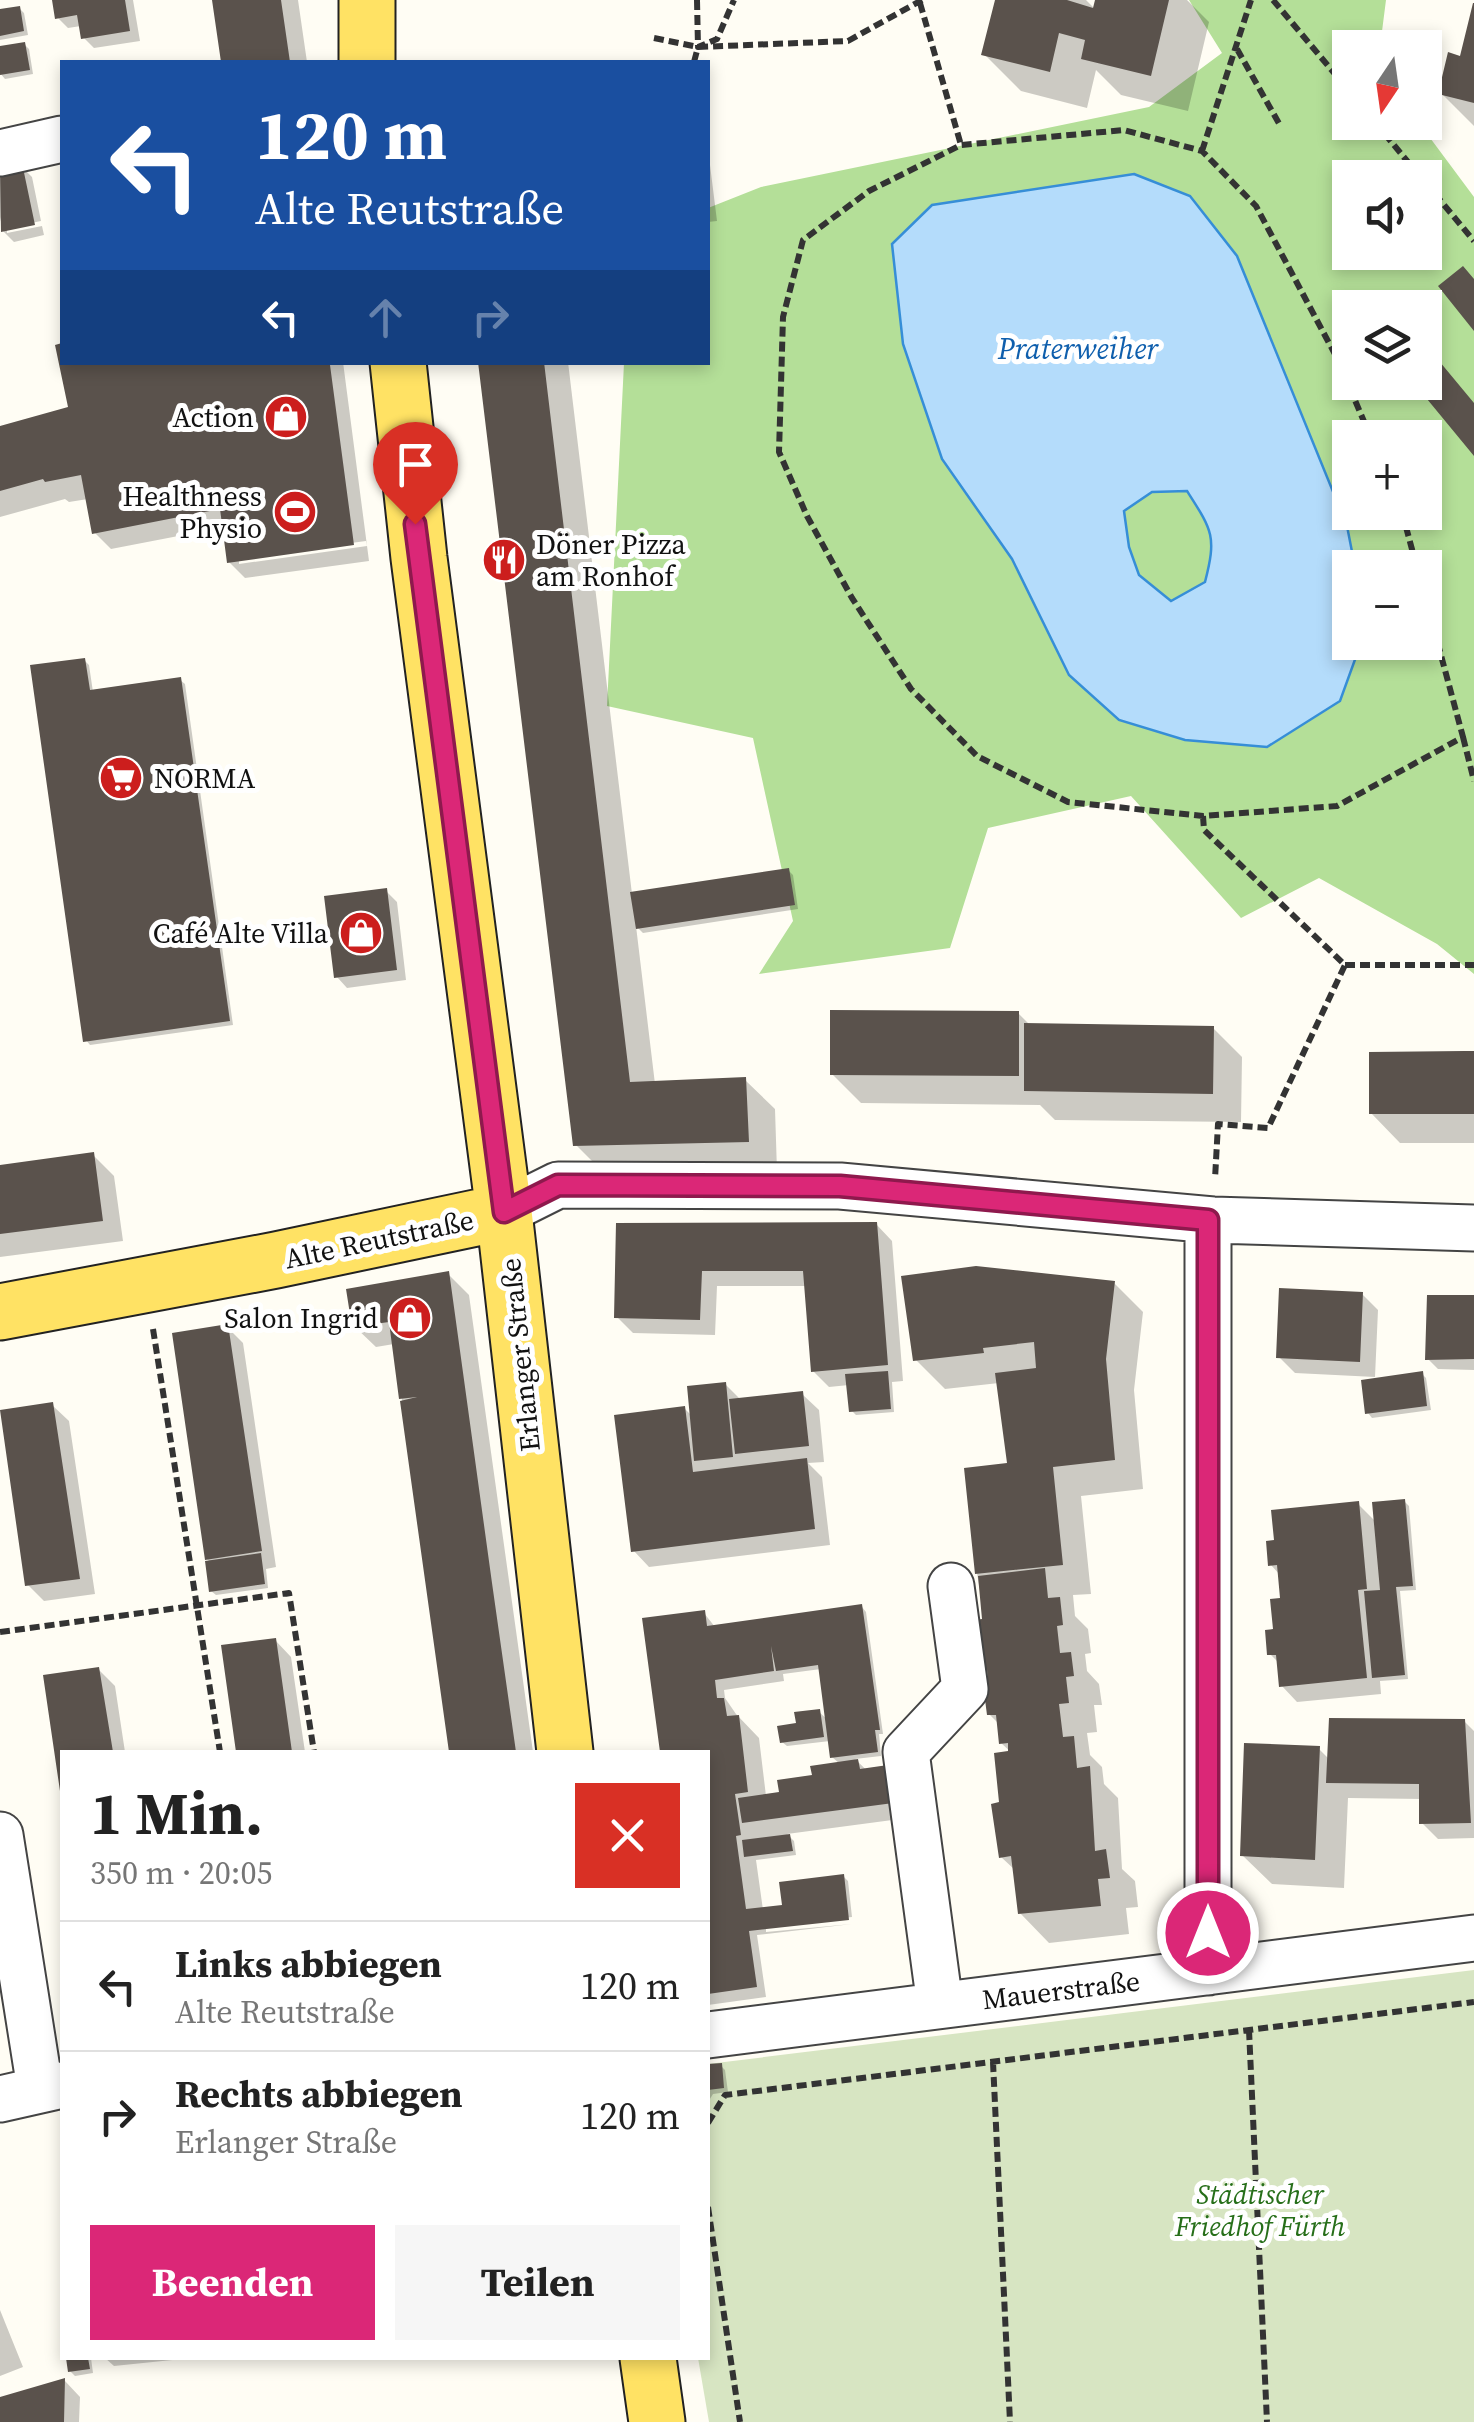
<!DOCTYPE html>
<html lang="de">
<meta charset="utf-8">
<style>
body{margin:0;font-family:"Source Serif 4",serif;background:#f6f6f6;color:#222;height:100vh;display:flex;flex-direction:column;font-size:38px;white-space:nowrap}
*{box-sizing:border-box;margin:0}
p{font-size:32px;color:#767676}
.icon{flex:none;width:55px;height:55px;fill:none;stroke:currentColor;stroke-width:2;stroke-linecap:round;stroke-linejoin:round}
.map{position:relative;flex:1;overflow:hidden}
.panel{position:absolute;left:60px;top:1750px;width:650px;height:610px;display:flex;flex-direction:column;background:#fff;border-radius:0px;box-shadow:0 5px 15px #0003}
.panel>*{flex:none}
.top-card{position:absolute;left:60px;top:60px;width:650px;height:305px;border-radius:0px;box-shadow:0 5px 15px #0003;background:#1a4fa0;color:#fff;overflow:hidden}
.needle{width:65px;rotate:193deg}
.fabs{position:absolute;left:1332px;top:30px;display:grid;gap:20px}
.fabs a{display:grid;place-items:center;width:110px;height:110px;border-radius:0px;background:#fff;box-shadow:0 5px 15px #0003;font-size:50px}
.pin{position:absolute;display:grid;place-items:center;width:85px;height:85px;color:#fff;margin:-102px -42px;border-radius:50% 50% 50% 0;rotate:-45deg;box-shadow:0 0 10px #0007}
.pin .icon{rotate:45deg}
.me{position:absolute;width:110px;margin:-55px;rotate:0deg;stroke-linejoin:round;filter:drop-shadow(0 0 8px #0008)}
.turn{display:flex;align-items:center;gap:35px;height:210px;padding:0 30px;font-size:45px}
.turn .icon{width:130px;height:130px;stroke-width:2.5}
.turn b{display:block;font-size:70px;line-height:85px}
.lanes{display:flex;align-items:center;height:95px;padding:0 30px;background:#0003;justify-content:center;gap:50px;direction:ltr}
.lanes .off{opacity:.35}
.round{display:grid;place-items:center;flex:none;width:105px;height:105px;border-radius:0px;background:#f6f6f6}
.overview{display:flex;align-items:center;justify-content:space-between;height:170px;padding:0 30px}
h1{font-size:60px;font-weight:700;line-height:75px}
.primary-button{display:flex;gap:20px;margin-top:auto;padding:20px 30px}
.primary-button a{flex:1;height:115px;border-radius:0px;background:#db2777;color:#fff;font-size:40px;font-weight:700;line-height:115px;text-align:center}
.primary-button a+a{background:#f6f6f6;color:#222}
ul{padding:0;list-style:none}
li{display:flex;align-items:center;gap:30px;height:130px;padding:0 30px;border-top:2px solid #e0e0e0}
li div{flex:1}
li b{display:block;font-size:38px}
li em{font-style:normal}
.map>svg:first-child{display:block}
.forest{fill:#b4df98;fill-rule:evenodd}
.cemetery{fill:#d7e5c2}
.water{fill:#b4dcfb;stroke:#368ed7;stroke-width:2.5;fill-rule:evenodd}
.shadow{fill:#0003;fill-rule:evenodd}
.building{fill:#5a524c}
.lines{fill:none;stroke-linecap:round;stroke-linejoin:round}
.minor-casing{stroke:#444;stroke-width:49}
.major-casing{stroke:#222;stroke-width:59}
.path{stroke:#333;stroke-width:6;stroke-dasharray:10 5;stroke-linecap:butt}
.minor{stroke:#fff;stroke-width:45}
.major{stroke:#ffe264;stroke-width:55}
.route-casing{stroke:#8e194d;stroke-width:25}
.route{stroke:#db2777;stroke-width:18}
.labels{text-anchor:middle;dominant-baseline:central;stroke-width:10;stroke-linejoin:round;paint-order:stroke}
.poi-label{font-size:28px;fill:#111;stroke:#fff;text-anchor:end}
.street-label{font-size:28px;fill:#111;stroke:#fff}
.park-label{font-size:28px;font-style:italic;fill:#276f1a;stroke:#fff}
.water-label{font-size:30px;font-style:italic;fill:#0f5fad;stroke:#fff}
</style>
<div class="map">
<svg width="1474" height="2422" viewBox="0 0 1474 2422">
<rect width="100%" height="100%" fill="#fffdf4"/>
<path class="forest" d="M1189,0H1386L1380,47L1350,48V122L1419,123L1474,197V974L1437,944L1319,878L1241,918L1131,796L988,828L950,948L759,974L793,921L753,738L607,706L624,363L708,362V208L761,187L1149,107L1222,53ZM1350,178H1425V252H1350ZM892,244L1347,526L1355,567L1425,568V642L1361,643L1340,701L1069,675L1012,559L942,459L903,344ZM1350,308H1425V382H1350ZM1350,438H1425V512H1350Z
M1187,491C1212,530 1217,536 1205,582L1171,601L1139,575L1129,547L1124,511L1152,492Z"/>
<path class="cemetery" d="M1474,1970V2422H709L698,2358H708V2064Z"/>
<path class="water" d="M1134,174L1190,196L1237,256L1347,526L1355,567L1350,568V642L1361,643L1340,701L1267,747L1185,740L1119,720L1069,675L1012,559L942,459L903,344L892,244L932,205ZM1187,491C1212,530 1217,536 1205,582L1171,601L1139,575L1129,547L1124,511L1152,492Z"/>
<path class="shadow" d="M55,0H133L140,41L94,48L83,37L81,26L68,28L58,18Z
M215,0H298L307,62H224Z
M997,0H1086L1095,9L1097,0H1187L1209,22L1188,111L1121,95L1096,70L1087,108L1021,91L984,54Z
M1474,7V126L1441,93L1462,59Z
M19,8L24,13L28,35L0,40V12Z
M24,44L29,49L33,74L5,79L0,73V49Z
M708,149L717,221L708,222Z
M21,166L32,177L41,221L7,228V233L42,226L44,235L14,242L3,231L0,217V171Z
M62,346V362H343L369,561L245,578L229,562L225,527L111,549L95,533L88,499L69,502L65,499L0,517V428L70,409L58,347ZM366,541L367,546L239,564V558Z
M480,362H568L632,894L788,870L793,875L798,909L643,933L636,926L655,1084L745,1080L775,1109L777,1171L605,1174L575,1144Z
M84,660L89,665L93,692L180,680L185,684L233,1025L90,1045L86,1040Z
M386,891L397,902L406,980L347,988L337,977Z
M1018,1013L1031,1026L1213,1028L1242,1057L1241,1122L1055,1120L1040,1105L861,1103L832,1074Z
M1474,1054V1143H1400L1371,1113Z
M93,1155L114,1176L123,1241L0,1257V1167Z
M876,1224L892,1241L903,1381L892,1382L894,1412L856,1415L851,1410L849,1385L829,1387L813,1371L807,1286H717L715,1335L633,1333L617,1317L619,1226Z
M448,1274L469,1295L533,1752H452L394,1344L376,1347L354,1326Z
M1114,1283L1143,1312L1134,1390L1143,1489L1081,1496L1091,1594L1073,1595L1075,1616L1088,1629L1091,1653L1085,1654L1087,1671L1099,1684L1102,1705H1094L1097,1732L1087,1733L1090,1755L1102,1767L1104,1784L1118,1798L1122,1869L1135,1881L1138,1907L1126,1908L1129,1934L1049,1943L1020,1913L1015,1870L1001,1857L1012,1753L1001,1743L999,1724L989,1714L986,1685L970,1669L985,1621L977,1573L1010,1465L999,1383L945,1389L916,1360Z
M1362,1294L1378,1310L1375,1377L1295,1373L1279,1357Z
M1474,1298V1370L1438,1369L1428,1359Z
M227,1327L243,1343L276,1567L266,1569L268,1588L216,1595L211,1591V1563L207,1559Z
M1422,1374L1426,1378L1431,1410L1372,1418L1368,1413Z
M725,1384L741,1400L802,1394L819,1410L824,1462L808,1463L822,1477L830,1545L649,1567L633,1550L684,1408L692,1416Z
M52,1405L69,1421L95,1594L44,1601L28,1585Z
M1404,1501L1409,1506L1416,1590L1400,1591L1408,1679L1380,1681L1381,1694L1297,1702L1281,1685L1279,1663L1270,1654L1283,1600L1280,1575L1271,1565L1358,1504L1376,1522Z
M862,1607L866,1612L883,1734H879L881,1756L855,1759L915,1817L787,1834L794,1841L796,1855L756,1860L763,1910L785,1907L843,1876L848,1881L852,1917L766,1927V1932L852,1924L757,1935L766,1997L708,2005V1752H663L644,1620L704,1613L715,1627ZM821,1669L828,1720L819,1712L782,1742L787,1746L830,1741L832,1757L840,1764L782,1794L766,1796L759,1738L736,1714L725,1698L724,1690L784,1681L783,1674Z
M275,1640L291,1657L305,1752H238L224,1647Z
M99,1670L115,1686L125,1752H62V1788L46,1678Z
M1464,1721L1474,1731V1838L1438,1839L1422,1823V1799L1348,1798L1344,1888L1272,1884L1242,1855L1319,1749L1329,1759Z
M721,2066L725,2070L728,2092L713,2094L708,2102V2067Z
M0,2310L23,2367L0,2376Z
M68,2358H91L93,2373L75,2376L70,2371Z
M105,2358H182V2359L114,2366Z
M65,2381L80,2397L79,2422H0V2399Z"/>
<path class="building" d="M52,0H125L130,31L81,39L77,15L55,19Z
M212,0H281L290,62H221Z
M995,0H1067L1093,8L1095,0H1169L1151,76L1081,59L1085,40L1059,33L1050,72L981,55Z
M1473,3H1474V103L1438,94L1448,52L1460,56Z
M20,6L24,31L0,36V9Z
M25,42L30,70L0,75V46Z
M22,163L35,225L1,232L0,168Z
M1463,266L1474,279V331L1438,286Z
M62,343V362L330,365L354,545L227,563L220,509L92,534L81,475L45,482L43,479L0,491V426L68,407L55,345Z
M1425,344L1474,403V456L1413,382H1425Z
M478,362H544L630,1082L746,1077L749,1142L573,1146Z
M85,658L90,690L181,677L230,1021L83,1042L30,665Z
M789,868L795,905L636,929L630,892Z
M387,888L397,970L334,978L324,896Z
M830,1010L1019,1011V1076L830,1075Z
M1024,1023L1214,1026L1213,1094L1024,1091Z
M1464,1051H1474V1114H1369V1052Z
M94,1152L103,1221L0,1234V1165Z
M877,1222L888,1365L811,1372L803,1271H702L700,1320L614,1318L616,1223Z
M976,1266L1115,1281L1106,1359L1115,1460L1053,1467L1063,1565L975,1574L964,1468L1007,1463L995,1373L1036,1368L1034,1342L983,1348L984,1353L913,1361L901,1276Z
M449,1271L492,1583L516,1752H449L400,1401L417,1397L399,1399L389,1322L352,1327L346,1289Z
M1279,1288L1363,1292L1360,1362L1276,1358Z
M1427,1295H1474V1359L1425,1360Z
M228,1324L262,1551L205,1560L172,1333Z
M888,1371L891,1409L849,1412L845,1374Z
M1423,1371L1427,1406L1365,1414L1361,1380Z
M726,1382L733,1457L694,1461L687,1386Z
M803,1391L809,1446L735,1454L729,1399Z
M53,1402L80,1579L25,1586L0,1410Z
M685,1406L693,1472L807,1458L815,1529L631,1552L614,1415Z
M1405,1499L1413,1586L1396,1587L1405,1675L1372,1678L1364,1591L1380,1590L1372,1502Z
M1359,1501L1367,1589L1358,1590L1367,1678L1279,1687L1276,1655H1267L1265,1630L1273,1629L1270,1599L1280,1598L1277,1565L1268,1566L1266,1541L1274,1540L1271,1510Z
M261,1553L265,1584L209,1592L205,1561Z
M1045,1568L1048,1598L1060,1597L1063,1625L1057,1626L1060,1653L1071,1652L1074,1676L1066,1677L1069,1703L1059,1704L1063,1737L1074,1736L1077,1768L1090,1766L1095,1851L1106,1849L1110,1878L1098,1879L1101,1906L1018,1914L1011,1856L999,1858L991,1804L999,1802L994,1753L1008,1751V1743L999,1744L996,1715H987L983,1684H988L987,1669L968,1671L975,1620L982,1619L978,1576Z
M862,1604L880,1730H875L878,1752L830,1758L818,1665L776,1671L771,1646L774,1671L715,1680L717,1698H724L727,1716L739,1715L748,1792L735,1794L741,1835L736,1836L746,1909L782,1905L779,1882L844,1874L849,1920L749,1931L757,1987L708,1994V1752H660L642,1618L705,1610L707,1626Z
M276,1638L292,1752H236L221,1645Z
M99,1667L113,1752H62L60,1791L43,1675Z
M820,1709L824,1737L780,1743L777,1726L796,1723L794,1712Z
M1329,1718L1465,1719L1471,1823L1419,1824V1784L1326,1783Z
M1244,1743L1320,1746L1315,1860L1240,1856Z
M858,1759L860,1769L895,1764L901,1802L742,1823L738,1798L779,1792L777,1780L812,1775L810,1766Z
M790,1834L793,1851L744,1857L742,1840Z
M722,2063L724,2088L708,2090V2064Z
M66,2358H88L90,2369L68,2372Z
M65,2378L64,2422H0V2397Z"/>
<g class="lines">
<g class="minor-casing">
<path id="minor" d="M0,153L62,139
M504,1212L558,1185L840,1186L1213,1220L1474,1228
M1208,1220V1972
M0,1835L40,2088
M940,2005L906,1752L965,1689L951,1586
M708,2035L1474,1938
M0,2099L62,2085"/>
</g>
<g class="major-casing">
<path id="major" d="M367,0V62
M398,362L419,558L504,1212L565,1752
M0,1312L276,1260L504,1212
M648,2358L657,2422"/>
</g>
<path class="path" d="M697,0L698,47L717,39L734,0
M1273,0L1350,92
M920,3L961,145
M654,38L698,47L848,41L922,0
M1237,49L1281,127
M694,62L698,47
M1375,122L1421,178
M1202,151L1251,0
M1425,182L1474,241
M1371,438L1337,358L1256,206L1202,151L1124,130L961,145L869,191L803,240L783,317L779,452L807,516L852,598L911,689L977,756L1068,802L1203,816L1337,806L1463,737L1425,596
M1402,512L1417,568
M1463,737L1474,781
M1203,816L1204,830L1345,965L1268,1128L1218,1124L1215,1179
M1345,965H1474
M153,1329L220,1752
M0,1632L289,1593L314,1752
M1249,2030L1267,2422
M993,2062L1010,2422
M708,2123L725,2095L1474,2002
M708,2207L740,2422"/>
<use href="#minor" class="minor"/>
<use href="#major" class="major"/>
</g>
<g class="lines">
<g class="route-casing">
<path id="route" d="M415,524L504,1212L558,1185L840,1186L1208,1220V1933"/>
</g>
<use href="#route" class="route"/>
</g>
<defs>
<g id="shop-disc" transform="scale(2.25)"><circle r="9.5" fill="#cc1e1d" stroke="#fff"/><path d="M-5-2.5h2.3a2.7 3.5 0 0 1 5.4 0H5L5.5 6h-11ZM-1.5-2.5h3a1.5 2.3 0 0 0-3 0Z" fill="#fff"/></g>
<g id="stadium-disc" transform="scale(2.25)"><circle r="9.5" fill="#cc1e1d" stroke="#fff"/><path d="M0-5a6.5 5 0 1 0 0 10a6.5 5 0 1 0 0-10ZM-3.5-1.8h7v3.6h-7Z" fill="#fff"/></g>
<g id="restaurant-disc" transform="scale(2.25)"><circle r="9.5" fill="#cc1e1d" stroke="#fff"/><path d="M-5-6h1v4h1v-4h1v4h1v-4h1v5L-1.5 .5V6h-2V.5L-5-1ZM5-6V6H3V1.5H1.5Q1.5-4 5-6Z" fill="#fff"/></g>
<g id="supermarket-disc" transform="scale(2.25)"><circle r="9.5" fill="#cc1e1d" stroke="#fff"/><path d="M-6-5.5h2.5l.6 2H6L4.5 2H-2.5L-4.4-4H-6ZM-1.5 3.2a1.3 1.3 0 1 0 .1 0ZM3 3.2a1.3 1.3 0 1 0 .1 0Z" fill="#fff"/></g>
</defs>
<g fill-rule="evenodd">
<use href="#shop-disc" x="286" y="417"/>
<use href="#stadium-disc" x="295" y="512"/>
<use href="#restaurant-disc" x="504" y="560"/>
<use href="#supermarket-disc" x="121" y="778"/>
<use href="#shop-disc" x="361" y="933"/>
<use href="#shop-disc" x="410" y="1318"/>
</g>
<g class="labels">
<g class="poi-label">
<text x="254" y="417">Action</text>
<text x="262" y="496">Healthness<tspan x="262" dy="32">Physio</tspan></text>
<text x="536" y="544" text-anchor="start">Döner Pizza<tspan x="536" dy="32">am Ronhof</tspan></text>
<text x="154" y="778" text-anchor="start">NORMA</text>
<text x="328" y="933">Café Alte Villa</text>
<text x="378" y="1318">Salon Ingrid</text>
</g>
<g class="street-label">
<text transform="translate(379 1239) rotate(-12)">Alte Reutstraße</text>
<text transform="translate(520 1355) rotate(-96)">Erlanger Straße</text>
<text transform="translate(1061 1990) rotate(-7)">Mauerstraße</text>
</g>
<g class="park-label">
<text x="1260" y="2194">Städtischer<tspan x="1260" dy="32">Friedhof Fürth</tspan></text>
</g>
<g class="water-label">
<text x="1078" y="348">Praterweiher</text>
</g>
</g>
</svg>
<div class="fabs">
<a><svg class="needle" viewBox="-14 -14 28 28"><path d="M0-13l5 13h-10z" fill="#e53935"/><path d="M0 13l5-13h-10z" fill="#767676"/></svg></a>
<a><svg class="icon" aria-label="sound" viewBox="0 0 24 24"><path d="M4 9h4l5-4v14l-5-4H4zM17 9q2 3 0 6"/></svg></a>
<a><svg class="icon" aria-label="layers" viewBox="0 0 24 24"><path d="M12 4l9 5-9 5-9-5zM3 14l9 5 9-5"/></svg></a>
<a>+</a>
<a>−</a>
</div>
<div class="pin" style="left:415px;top:524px;background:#d93025"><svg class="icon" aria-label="arrive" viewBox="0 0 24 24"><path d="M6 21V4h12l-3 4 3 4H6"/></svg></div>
<svg class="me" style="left:1208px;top:1933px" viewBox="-20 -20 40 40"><circle r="17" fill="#db2777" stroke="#fff" stroke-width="3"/><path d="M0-11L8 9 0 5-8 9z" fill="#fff"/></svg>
<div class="top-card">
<div class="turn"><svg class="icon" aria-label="left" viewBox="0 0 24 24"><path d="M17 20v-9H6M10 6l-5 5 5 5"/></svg><div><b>120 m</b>Alte Reutstraße</div></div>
<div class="lanes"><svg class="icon" aria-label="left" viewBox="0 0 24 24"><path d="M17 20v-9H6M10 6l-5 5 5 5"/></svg><svg class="icon off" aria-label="ahead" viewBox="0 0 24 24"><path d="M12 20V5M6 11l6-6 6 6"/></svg><svg class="icon off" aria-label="right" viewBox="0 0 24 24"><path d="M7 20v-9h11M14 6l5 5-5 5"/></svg></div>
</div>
<section class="panel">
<div class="overview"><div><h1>1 Min.</h1><p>350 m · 20:05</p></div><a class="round" style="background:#d93025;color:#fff"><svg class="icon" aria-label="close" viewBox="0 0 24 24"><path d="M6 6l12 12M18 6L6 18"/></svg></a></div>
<ul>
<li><svg class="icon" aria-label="left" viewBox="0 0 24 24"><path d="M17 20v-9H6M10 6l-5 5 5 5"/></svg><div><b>Links abbiegen</b><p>Alte Reutstraße</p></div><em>120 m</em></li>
<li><svg class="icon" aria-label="right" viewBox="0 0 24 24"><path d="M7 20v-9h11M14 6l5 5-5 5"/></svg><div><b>Rechts abbiegen</b><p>Erlanger Straße</p></div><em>120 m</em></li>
</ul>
<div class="primary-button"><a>Beenden</a><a>Teilen</a></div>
</section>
</div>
